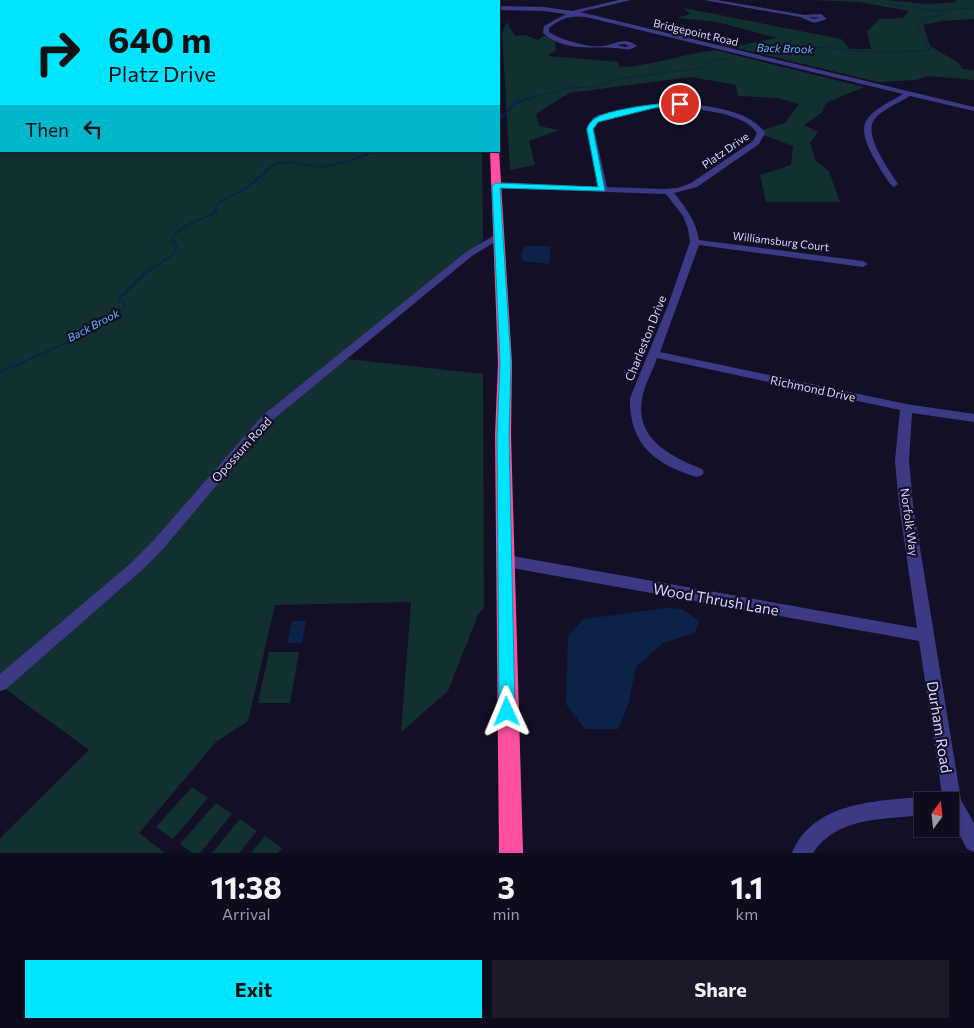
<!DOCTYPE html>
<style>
body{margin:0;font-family:Commissioner,sans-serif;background:#1c1929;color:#f1f3f6;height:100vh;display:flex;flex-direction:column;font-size:19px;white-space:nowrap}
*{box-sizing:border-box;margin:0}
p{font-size:16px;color:#9b9ba3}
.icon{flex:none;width:28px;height:28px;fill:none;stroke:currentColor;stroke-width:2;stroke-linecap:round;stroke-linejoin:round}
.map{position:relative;height:853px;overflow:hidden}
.side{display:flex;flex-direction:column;background:#0e0b1c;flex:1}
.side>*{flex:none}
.hud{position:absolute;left:0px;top:0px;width:500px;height:152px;box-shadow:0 1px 4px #0004,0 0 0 1px #2e2b3b;background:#00e5ff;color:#111;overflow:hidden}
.needle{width:32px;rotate:15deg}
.tools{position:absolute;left:914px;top:792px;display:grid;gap:10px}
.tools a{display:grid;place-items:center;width:45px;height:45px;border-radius:0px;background:#0e0b1c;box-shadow:0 1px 4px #0004,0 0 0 1px #2e2b3b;font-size:25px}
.pin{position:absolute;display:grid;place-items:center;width:42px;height:42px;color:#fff;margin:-21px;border:2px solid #fff;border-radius:50%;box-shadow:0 1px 5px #0007}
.me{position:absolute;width:55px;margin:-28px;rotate:359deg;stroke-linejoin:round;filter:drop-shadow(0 0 4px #0008)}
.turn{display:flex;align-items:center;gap:18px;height:105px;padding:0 25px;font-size:22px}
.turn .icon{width:65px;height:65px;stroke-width:2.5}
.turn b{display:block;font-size:35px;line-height:42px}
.then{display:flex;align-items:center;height:48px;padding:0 25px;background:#0003;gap:10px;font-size:19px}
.eta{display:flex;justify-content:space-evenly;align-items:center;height:85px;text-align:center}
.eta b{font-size:30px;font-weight:700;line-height:35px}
.cta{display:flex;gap:10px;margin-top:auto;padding:10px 25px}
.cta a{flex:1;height:58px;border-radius:0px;background:#00e5ff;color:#111;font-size:20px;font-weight:700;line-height:58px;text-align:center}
.cta a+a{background:#1c1929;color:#f1f3f6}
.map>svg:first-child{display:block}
.green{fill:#12302f}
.water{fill:#0c2248}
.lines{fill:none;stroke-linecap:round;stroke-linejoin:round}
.stream-far1{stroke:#0c2248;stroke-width:1}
.stream{stroke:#0c2248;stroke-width:2}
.minor{fill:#3d3a85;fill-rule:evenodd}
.highway{fill:#ff4fa3;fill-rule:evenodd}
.route{fill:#00e5ff;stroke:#0095a6}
.labels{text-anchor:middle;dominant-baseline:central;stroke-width:4.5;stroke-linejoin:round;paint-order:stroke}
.far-street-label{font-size:11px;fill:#d9d4ff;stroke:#130f26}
.far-water-label{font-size:11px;font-style:italic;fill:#62b6ff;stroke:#130f26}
.street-label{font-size:12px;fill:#d9d4ff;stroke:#130f26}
.near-street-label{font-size:15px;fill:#d9d4ff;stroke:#130f26}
</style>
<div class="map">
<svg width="974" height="853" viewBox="0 0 974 853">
<rect width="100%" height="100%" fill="#130f26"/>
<path class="green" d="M811,0H887L927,4L957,2L954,0H974V19L943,21L923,25L930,46L959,63L963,69L974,70V80L928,76L916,80L878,82L732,47L777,38L717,22L677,18L690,14L684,8L841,39L850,49H871L867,32L879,19L903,18L909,11L859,2Z
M507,22L515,36L525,35L538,40L548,34L555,38L556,50L548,56L618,62L620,67C652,66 683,54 715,50L864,87L826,103L822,112L804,125L818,132L810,143L816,161L829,171L840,202H766L760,175L791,165L793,146L763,135L762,130L785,123L799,104L777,98L738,96L736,85L691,77L569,93L536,114L539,126L559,130L529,141L535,165L510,170L502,33Z
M0,86L1,151H482L483,241L339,358L483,374L484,607L478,615L448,691L401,732L411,602L275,605L248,721L216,742L139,833L165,853H0V838L89,750L0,685Z
M269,652H299L290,703H258Z
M192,787L208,798L173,839L156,827Z
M216,803L232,814L200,853H193L180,844Z
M240,819L257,831L239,853H212Z
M265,836L282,848L278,853H251Z"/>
<path class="water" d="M526,246H551L549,264L523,261C520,255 521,251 526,246Z
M666,608L682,609L699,621L695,633L663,643L636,667L629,702L618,729H585L566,704L568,636L584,619Z
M292,621H306L302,643H287Z"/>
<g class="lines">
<path class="stream-far1" d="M882,3L937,11
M534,97L569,88L594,87L618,79L694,69L702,67L709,62L730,58L740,50L753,46L831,48L866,52L925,51L929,50C924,41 923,32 917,24L928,21L927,17L940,16L938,11L951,8L974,9"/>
<path class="stream" d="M499,120L517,102L538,96
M0,372C44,353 88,335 126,306L119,299L144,274L174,254L177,245L172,240L175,234L185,226L217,212L215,208L220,202L248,187L272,166L280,163L290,162L321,167L350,161L370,153L407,151"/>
<path class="minor" d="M619,0H631L580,12L974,107V111L910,96C899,103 882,109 874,120C863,135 890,171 898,184L894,187L890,184C881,169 854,134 868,118C877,107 892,101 903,94L586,17C571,15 561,18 549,28V32C561,40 593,50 608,45C619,42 626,37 637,46C628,52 624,48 615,48C591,47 563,51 543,33L544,26L566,14L544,11L499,10V6L544,7L572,11ZM625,44L629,46L625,47L617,45Z
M704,0H717L805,15L821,14L827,19L814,23L800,17ZM809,17L820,18L814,19Z
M0,42H1V46H0Z
M666,103C693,103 750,108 765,133L759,144L697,187L674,193C686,208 696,221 699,240L863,261L868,264L863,267L699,245L660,352L906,404L974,414V422L912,413L909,461L913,505L961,800L974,823V852L967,849L950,817V801H943L919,641L506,567L501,565L499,561L501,557L506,555L917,628L899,505L895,461L900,410L657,358C653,371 644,385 642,399C635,439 670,456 702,469L704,472L702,475L697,477C655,465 629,444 630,398L668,305L690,242L688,229L683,216L666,194L496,188L492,185L496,182L598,187L586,129L593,118L598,115L636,106ZM666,107C690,108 743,111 757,133L753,141L691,183L678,188L663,189L607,187L594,129L599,122L636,111Z
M500,232L505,235L503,237L472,256L270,422L163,549L141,571L6,689L0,691V674L131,563L153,541L262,416L466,252Z
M922,797L929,801H922V815C884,820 837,816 813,853H792C813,802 875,801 922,797Z"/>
<path class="highway" d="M488,0H494V1H488Z
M499,150L512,363L511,435L523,853H499L495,435L498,363L490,151H499Z"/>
</g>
<path class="route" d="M680,102L684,104L683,106L658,107L598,122L593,129L605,191L500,188L511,363L509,436L515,712L513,717L507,719L502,717L499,712L497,436L500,363L492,186L496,183L598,187L587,129C588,126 590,122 593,120C604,109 664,103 680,102Z"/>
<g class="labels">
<g class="far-street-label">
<text transform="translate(696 32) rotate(13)">Bridgepoint Road</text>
<text transform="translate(725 150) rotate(-35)">Platz Drive</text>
<text transform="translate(781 241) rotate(7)">Williamsburg Court</text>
</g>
<g class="far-water-label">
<text transform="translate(785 48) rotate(2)">Back Brook</text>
<text transform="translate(93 325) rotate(-28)">Back Brook</text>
</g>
<g class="street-label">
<text transform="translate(645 338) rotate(-68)">Charleston Drive</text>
<text transform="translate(813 388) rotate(12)">Richmond Drive</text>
<text transform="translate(241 449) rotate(-48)">Opossum Road</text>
<text transform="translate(910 522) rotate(82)">Norfolk Way</text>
</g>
<g class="near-street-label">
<text transform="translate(716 599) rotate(10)">Wood Thrush Lane</text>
<text transform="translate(940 727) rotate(81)">Durham Road</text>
</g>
</g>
</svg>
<div class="tools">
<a><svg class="needle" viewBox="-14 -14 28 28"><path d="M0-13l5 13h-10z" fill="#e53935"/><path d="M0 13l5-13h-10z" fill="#9b9ba3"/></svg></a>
</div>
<div class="pin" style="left:680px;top:104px;background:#d93025"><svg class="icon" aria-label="arrive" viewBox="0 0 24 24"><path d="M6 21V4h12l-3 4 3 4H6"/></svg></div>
<svg class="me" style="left:507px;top:712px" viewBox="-20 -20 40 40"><path d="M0-17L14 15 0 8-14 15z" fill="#00e5ff" stroke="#fff" stroke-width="4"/></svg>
<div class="hud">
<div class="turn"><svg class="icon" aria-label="right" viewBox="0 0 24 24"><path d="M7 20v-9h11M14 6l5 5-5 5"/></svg><div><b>640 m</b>Platz Drive</div></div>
<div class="then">Then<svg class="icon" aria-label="left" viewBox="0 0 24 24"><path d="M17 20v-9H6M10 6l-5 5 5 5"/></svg></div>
</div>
</div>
<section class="side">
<div class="eta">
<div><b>11:38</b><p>Arrival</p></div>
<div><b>3</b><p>min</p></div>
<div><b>1.1</b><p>km</p></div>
</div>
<div class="cta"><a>Exit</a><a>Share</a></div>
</section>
